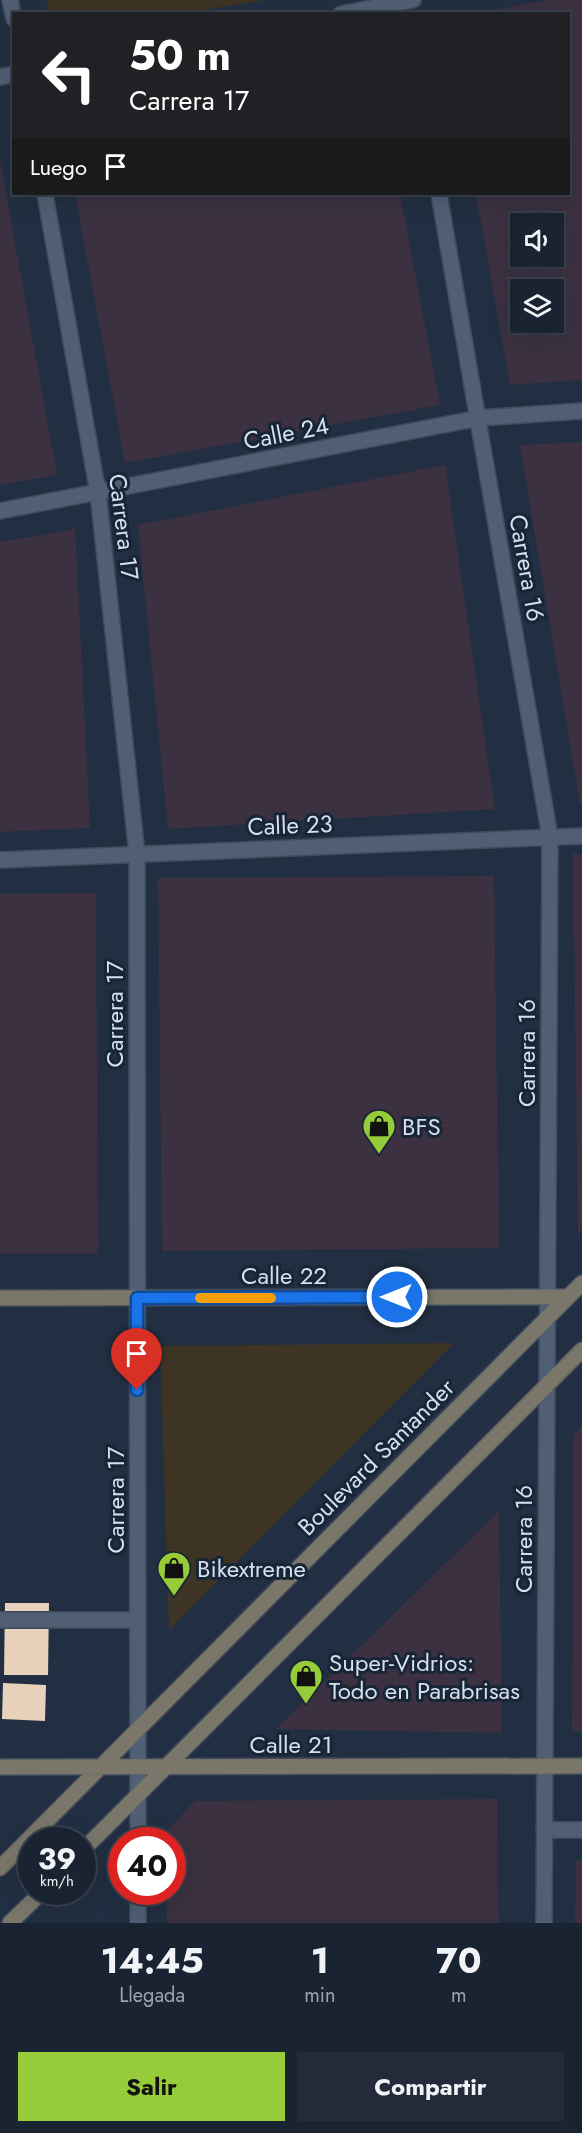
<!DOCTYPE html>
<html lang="es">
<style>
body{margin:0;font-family:Jost,sans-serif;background:#232b3a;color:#f1f3f6;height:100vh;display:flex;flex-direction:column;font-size:22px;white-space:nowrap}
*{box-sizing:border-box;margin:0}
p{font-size:20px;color:#9fa4ac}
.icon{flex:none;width:33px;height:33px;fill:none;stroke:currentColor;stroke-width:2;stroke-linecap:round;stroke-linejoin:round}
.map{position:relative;height:1923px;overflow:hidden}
.side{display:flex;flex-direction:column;background:#1a2332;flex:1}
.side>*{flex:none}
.guide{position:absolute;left:12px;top:12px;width:558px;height:183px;border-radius:0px;box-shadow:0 6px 24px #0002,0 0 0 2px #38404d;background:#202124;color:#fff;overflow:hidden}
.tools{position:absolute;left:510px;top:213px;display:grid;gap:12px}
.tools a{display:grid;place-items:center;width:54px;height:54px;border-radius:0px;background:#1a2332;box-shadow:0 6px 24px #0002,0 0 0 2px #38404d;font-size:30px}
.speed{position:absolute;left:18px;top:1827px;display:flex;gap:12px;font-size:30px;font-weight:700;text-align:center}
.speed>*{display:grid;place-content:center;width:78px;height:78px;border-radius:50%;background:#1a2332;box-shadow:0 6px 24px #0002,0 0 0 2px #38404d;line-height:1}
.speed small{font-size:15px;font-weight:400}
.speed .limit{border:9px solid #d22;background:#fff;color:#111}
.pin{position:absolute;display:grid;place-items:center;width:51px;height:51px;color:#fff;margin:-62px -26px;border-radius:50% 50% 50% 0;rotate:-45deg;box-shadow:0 0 6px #0007}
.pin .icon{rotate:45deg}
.me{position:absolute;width:66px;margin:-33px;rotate:270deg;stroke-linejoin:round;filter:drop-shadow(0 0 4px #0008)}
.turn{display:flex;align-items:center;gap:21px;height:126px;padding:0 18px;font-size:27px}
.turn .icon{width:78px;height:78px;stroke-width:2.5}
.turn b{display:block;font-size:42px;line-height:51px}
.then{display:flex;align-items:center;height:57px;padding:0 18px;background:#0003;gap:12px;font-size:22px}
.eta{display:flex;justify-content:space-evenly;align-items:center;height:102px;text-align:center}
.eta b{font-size:36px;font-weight:700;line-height:42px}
.action{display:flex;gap:12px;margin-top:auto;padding:12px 18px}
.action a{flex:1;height:69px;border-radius:0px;background:#96cc39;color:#111;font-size:24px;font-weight:700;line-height:69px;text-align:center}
.action a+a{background:#232b3a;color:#f1f3f6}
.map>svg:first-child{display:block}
.commercial{fill:#3d3424}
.industrial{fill:#3b3141;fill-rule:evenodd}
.building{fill:#e7d1ba}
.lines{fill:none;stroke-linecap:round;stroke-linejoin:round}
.lane-casing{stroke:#3f4a5b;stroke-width:18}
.street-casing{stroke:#3f4a5b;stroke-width:18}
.secondary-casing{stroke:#3f4a5b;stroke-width:18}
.lane{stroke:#505f74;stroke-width:15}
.street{stroke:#505f74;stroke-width:15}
.secondary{stroke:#7a776a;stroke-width:15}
.route-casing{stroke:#114b97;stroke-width:15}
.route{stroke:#1a73e8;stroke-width:10}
.slow{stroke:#f59e0b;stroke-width:10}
.labels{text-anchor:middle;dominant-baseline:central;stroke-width:6;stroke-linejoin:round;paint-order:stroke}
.street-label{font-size:24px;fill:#d6dfec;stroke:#182537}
.poi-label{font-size:24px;fill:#d6dfec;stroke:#182537;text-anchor:start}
</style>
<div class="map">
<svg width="582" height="1923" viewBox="0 0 582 1923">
<rect width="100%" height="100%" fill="#222f42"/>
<path class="commercial" d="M47,0H265L187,13L49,14Z
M454,1343L169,1630L160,1346Z"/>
<path class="industrial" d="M549,0H582V380L510,385L476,194H568V14L476,13ZM520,224H554V256H520ZM520,290H554V322H520Z
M0,160L57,475L0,485Z
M75,194H400L440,405L125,463Z
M582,442V804H580L520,445Z
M445,465L495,809L168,829L138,525Z
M75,529L90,828L0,832V542Z
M573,854H582V1230L578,1234Z
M494,876L499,1248L162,1251L158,878Z
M96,893L98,1254H0V894Z
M582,1426V1731H572L574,1434Z
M499,1511L502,1733L276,1729Z
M497,1799L498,1923H167V1892H172V1840H166V1832L195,1801Z
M576,1861H582V1923H575Z"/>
<path class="building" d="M5,1603H49L48,1675H4Z
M3,1683L46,1685L45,1721L2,1719Z"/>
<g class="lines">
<g class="lane-casing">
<path id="lane" d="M0,1620H138
M544,1830H582"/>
</g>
<g class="street-casing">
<path id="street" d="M10,0L14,19
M341,14L413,0
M0,77L14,74
M45,194L98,493L137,854L138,1840
M439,194L550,837L544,1923
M0,511L479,418L582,411
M0,860L582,836
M138,1892V1923"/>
</g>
<g class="secondary-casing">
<path id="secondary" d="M0,1298L568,1297
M0,1767L582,1766
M82,1851L582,1350
M0,1868L582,1283
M10,1923L42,1892"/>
</g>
<use href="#lane" class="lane"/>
<use href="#street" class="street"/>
<use href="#secondary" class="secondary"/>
</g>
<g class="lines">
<g class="route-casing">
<path id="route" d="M137,1390V1298L397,1297"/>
</g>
<use href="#route" class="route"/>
<path class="slow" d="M200,1298H271"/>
</g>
<defs>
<g id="shop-pin" transform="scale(1.725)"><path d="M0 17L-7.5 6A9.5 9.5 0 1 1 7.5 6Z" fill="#96cc39" stroke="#182537"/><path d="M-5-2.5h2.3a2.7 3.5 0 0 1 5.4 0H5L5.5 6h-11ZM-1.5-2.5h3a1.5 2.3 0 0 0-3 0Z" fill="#111"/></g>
</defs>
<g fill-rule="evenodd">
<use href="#shop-pin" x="379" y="1126"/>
<use href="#shop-pin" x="174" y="1568"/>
<use href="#shop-pin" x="306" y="1676"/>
</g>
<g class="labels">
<g class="street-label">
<text transform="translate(286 433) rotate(-11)">Calle 24</text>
<text transform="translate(124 527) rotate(83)">Carrera 17</text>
<text transform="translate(527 568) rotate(80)">Carrera 16</text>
<text transform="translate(290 825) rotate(-2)">Calle 23</text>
<text transform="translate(114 1014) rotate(-90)">Carrera 17</text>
<text transform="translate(526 1053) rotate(-90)">Carrera 16</text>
<text x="284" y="1275">Calle 22</text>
<text transform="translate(376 1457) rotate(-45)">Boulevard Santander</text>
<text transform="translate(115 1500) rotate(-90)">Carrera 17</text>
<text transform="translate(523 1539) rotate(-90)">Carrera 16</text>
<text x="291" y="1744">Calle 21</text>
</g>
<g class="poi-label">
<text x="402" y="1126">BFS</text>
<text x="197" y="1568">Bikextreme</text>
<text x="329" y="1662">Super-Vidrios:<tspan x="329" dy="28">Todo en Parabrisas</tspan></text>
</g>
</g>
</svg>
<div class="tools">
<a><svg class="icon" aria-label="sound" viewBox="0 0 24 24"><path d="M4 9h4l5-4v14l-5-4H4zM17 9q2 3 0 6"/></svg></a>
<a><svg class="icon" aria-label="layers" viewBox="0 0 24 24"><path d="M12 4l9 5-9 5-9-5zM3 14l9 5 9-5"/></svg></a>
</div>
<div class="speed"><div>39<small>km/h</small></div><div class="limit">40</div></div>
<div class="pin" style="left:137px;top:1390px;background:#d93025"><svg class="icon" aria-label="arrive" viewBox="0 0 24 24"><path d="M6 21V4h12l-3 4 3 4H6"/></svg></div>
<svg class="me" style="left:397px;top:1297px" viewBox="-20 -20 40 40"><circle r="17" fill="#1a73e8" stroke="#fff" stroke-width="3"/><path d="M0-11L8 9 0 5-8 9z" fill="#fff"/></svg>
<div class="guide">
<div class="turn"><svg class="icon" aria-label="left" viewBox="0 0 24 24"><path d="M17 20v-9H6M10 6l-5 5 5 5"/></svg><div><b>50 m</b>Carrera 17</div></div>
<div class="then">Luego<svg class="icon" aria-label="arrive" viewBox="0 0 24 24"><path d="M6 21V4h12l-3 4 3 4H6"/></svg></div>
</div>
</div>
<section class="side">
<div class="eta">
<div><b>14:45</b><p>Llegada</p></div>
<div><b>1</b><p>min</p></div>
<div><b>70</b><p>m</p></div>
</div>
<div class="action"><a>Salir</a><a>Compartir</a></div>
</section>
